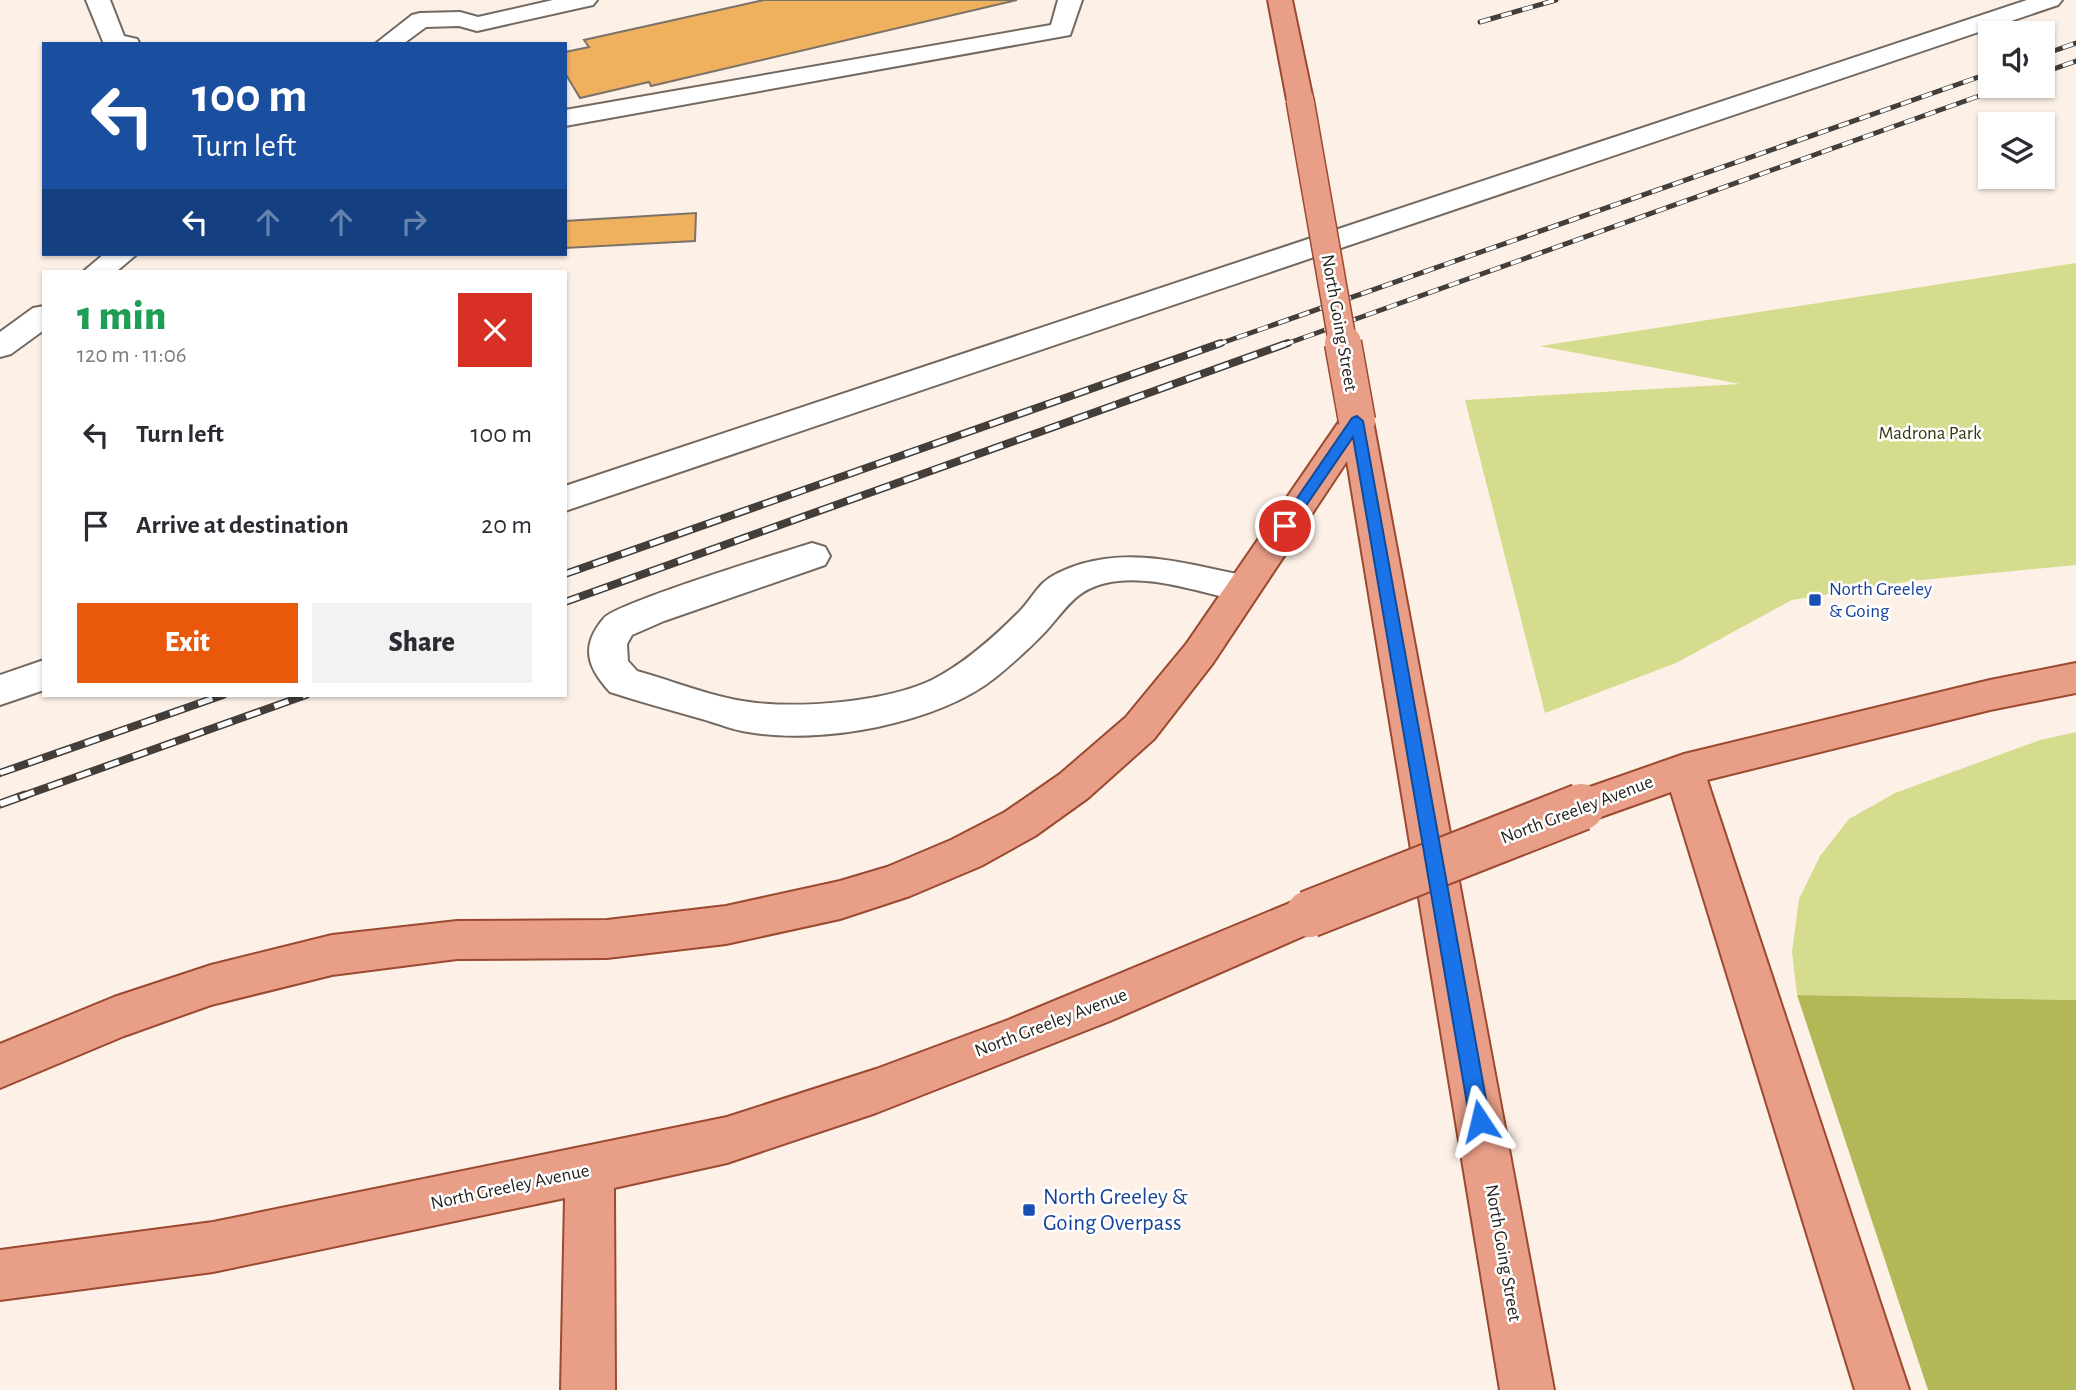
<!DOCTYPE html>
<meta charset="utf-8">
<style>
body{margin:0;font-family:"Alegreya Sans",sans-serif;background:#f2f2f3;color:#2b2b33;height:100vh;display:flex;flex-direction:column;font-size:26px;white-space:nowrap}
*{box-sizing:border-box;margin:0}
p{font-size:23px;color:#7c7c81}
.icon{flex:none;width:38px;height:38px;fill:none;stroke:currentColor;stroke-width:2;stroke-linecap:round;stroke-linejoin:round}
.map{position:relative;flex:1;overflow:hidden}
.side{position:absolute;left:42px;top:270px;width:525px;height:427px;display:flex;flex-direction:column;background:#fff;border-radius:0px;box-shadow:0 2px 5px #0004}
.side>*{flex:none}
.banner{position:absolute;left:42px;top:42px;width:525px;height:214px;border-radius:0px;box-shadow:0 2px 5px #0004;background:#1a4fa0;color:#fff;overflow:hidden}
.fabs{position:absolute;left:1978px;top:21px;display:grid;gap:14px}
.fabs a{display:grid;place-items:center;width:77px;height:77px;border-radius:0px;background:#fff;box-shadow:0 2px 5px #0004;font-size:35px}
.pin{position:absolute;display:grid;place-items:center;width:60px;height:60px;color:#fff;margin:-30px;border:4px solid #fff;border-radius:50%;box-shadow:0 2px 7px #0007}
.me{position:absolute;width:77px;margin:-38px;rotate:350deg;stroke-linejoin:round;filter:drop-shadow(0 0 5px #0008)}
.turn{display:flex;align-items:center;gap:24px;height:147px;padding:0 35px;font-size:32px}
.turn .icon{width:91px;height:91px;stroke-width:2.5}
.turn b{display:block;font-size:49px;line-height:60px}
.lanes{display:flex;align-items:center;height:66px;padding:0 35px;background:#0003;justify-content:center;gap:35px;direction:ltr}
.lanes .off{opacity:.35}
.round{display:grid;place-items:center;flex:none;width:74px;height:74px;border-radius:0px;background:#f2f2f3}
.headline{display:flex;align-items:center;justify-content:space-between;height:119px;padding:0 35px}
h1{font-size:42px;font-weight:800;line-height:52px;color:#1e9e55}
.button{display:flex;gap:14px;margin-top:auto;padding:14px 35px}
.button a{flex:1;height:80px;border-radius:0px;background:#ea580c;color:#fff;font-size:28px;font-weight:800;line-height:80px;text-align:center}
.button a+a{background:#f2f2f3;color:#2b2b33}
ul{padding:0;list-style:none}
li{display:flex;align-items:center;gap:21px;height:91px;padding:0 35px}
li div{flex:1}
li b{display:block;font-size:26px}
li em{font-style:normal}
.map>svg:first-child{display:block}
.green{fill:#d5dc8d}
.forest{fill:#b2b856}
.building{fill:#f0b15f;stroke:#7b7268;stroke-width:2}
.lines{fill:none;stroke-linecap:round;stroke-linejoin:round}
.minor-casing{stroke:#746960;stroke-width:4}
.major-casing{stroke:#9b4930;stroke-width:4}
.minor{fill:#fff;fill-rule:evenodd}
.major{fill:#e99e88;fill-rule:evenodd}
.rail-far2-casing{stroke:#433e39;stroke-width:5}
.rail-far1-casing{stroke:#433e39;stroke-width:8}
.rail-casing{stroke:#433e39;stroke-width:9}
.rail-far2{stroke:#fff;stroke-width:3.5;stroke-dasharray:11;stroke-linecap:butt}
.rail-far1{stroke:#fff;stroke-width:5;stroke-dasharray:15;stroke-linecap:butt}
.rail{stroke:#fff;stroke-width:6;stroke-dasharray:19;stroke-linecap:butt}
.major-bridge-far2-casing{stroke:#9b4930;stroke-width:30;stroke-linecap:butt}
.major-bridge-far1-casing{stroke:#9b4930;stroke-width:39;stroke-linecap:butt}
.major-bridge-casing{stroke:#9b4930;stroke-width:50;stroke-linecap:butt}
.major-bridge-far2{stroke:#e99e88;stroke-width:27}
.major-bridge-far1{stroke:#e99e88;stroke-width:36}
.major-bridge{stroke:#e99e88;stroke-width:46}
.route{fill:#1a73e8;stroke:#114b97;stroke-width:2}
.transit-dot{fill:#1a4fb4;stroke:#fff;stroke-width:2.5}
.labels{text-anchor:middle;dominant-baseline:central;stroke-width:5;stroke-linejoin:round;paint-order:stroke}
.street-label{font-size:19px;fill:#27231f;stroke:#fff}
.park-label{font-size:19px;fill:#36380e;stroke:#fff}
.transit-label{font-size:19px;fill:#164399;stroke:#fff;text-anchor:start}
.near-transit-label{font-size:23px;fill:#164399;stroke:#fff;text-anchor:start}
</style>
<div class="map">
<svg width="2076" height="1390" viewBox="0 0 2076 1390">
<rect width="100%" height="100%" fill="#fdf1e7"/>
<path class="green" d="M2076,263V565L1911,581L1792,600L1676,663L1545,713L1465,400L1740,384L1540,346Z
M2076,732V1000L1797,995L1792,952L1799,899L1820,856L1849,819L1895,793L2040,740Z"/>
<path class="forest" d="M1797,995L2076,1000V1390H1928Z"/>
<path class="building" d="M764,0H1017L651,86L649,82L580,98L565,73V52L589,47L584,40Z
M696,213L695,241L565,248V221Z"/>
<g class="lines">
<g class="minor-casing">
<path id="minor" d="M86,0H110L124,36L137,39L140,44H104Z
M553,0H597L593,5L477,31L459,26L426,27L403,44H375L412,15L420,13L460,12L478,17Z
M1058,0H1082L1070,35L565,126V110L1051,25Z
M2027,0H2062L2058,5L565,511V486Z
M104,254H137L117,271H84Z
M44,306V330L11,354L0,357V332L33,308Z
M812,543L825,547L830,556L825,565L664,621L632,635L627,644L628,661L637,671C673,681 712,697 749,702C800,709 886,702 932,680C964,664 994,637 1019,612C1028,603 1034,592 1043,583C1053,574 1068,568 1081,564C1137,548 1186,564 1242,575L1255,579L1260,588L1255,597L1242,601C1200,593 1149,573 1106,583C1075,590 1066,609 1046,631C1031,647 1013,663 996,677C938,724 820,745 748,732C732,730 717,723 702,719C671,710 641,702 610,692C587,667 580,646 604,618C617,603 783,552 812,543Z
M44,660V690L0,705V675Z"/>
</g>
<g class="major-casing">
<path id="major" d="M1268,0H1292L1313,100L1309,105L1300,108L1291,105L1287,100Z
M1357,410L1369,413L1373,421L1554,1390H1500L1347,461L1213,663L1154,739L1088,798L1035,836L981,866L910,896L840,919L726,944L607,958L457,959L332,975L211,1005L124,1036L0,1088V1044L114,997L211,965L332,935L457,921L607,920L726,906L840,881L887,867L951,840L1005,812L1060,774L1126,717L1187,643L1345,413Z
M2076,663V693L1990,710L1707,780L1909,1390H1855L1671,792L1581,824L1567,819L1561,807L1567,795L1684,754L1990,680Z
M1309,895L1324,901L1331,914L1324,927L1110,1021L876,1113L727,1163L614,1188L615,1390H561L565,1198L213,1272L0,1300V1250L213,1222L727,1117L876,1069L1008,1020Z"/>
</g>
<use href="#minor" class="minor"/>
<use href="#major" class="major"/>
<g class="rail-far2-casing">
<path id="rail-far2" d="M1480,22L1556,0
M2042,55L2076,43
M2042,73L2076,61
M1216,345L1990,73
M1283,345L2007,86"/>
</g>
<g class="rail-far1-casing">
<path id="rail-far1" d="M565,574L1221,343
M565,602L1288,343
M0,773L223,695
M20,797L306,695"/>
</g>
<g class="rail-casing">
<path id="rail" d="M0,804L25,795"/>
</g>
<use href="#rail-far2" class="rail-far2"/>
<use href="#rail-far1" class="rail-far1"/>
<use href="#rail" class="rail"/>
<g class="major-bridge-far2-casing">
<path id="major-bridge-far2" d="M1300,100L1343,345"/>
</g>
<g class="major-bridge-far1-casing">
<path id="major-bridge-far1" d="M1343,343L1357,421"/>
</g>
<g class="major-bridge-casing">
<path id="major-bridge" d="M1309,914L1581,807"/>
</g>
<use href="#major-bridge-far2" class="major-bridge-far2"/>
<use href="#major-bridge-far1" class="major-bridge-far1"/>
<use href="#major-bridge" class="major-bridge"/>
</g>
<path class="route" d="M1357,416L1363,421L1490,1121L1487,1127L1480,1130L1473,1127L1470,1121L1353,437L1290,529L1285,531L1278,526L1352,418Z"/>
<g class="transit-dot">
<rect x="1808" y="593" width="14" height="14" rx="3.5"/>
<rect x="1022" y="1203" width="14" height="14" rx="3.5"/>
</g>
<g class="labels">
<g class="street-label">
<text transform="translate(1339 323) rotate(80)">North Going Street</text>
<text transform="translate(1577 810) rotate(-21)">North Greeley Avenue</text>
<text transform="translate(1051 1023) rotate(-21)">North Greeley Avenue</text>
<text transform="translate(510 1187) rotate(-12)">North Greeley Avenue</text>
<text transform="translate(1503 1253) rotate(80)">North Going Street</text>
</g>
<g class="park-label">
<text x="1930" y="433">Madrona Park</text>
</g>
<g class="transit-label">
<text x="1829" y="589">North Greeley<tspan x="1829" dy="22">&amp; Going</tspan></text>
</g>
<g class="near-transit-label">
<text x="1043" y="1197">North Greeley &amp;<tspan x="1043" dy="26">Going Overpass</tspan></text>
</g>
</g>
</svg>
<div class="fabs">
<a><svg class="icon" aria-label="sound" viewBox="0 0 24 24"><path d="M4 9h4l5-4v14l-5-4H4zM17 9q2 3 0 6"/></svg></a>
<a><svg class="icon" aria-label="layers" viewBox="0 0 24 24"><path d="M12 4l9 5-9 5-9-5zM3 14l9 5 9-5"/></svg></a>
</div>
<div class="pin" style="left:1285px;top:526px;background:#d93025"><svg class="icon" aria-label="arrive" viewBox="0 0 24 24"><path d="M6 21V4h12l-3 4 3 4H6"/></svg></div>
<svg class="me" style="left:1480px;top:1121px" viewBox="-20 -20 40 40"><path d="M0-17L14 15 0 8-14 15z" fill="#1a73e8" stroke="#fff" stroke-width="4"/></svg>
<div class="banner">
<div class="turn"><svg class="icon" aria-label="left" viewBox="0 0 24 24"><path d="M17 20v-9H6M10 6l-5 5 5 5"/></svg><div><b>100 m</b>Turn left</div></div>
<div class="lanes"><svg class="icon" aria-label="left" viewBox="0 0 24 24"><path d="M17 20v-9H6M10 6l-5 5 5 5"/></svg><svg class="icon off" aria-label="ahead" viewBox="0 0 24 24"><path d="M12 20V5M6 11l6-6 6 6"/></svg><svg class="icon off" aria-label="ahead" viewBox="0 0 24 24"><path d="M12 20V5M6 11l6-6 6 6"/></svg><svg class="icon off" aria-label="right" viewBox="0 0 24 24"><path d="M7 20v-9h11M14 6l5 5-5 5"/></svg></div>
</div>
<section class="side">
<div class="headline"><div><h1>1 min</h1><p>120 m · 11:06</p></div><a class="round" style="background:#d93025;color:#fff"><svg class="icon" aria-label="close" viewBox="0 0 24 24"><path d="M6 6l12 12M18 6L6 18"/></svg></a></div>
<ul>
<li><svg class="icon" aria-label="left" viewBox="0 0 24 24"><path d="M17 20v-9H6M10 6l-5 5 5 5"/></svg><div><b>Turn left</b></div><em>100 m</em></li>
<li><svg class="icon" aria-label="arrive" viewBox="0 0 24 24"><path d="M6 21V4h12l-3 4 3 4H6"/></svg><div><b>Arrive at destination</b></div><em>20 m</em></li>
</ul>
<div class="button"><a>Exit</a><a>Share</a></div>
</section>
</div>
